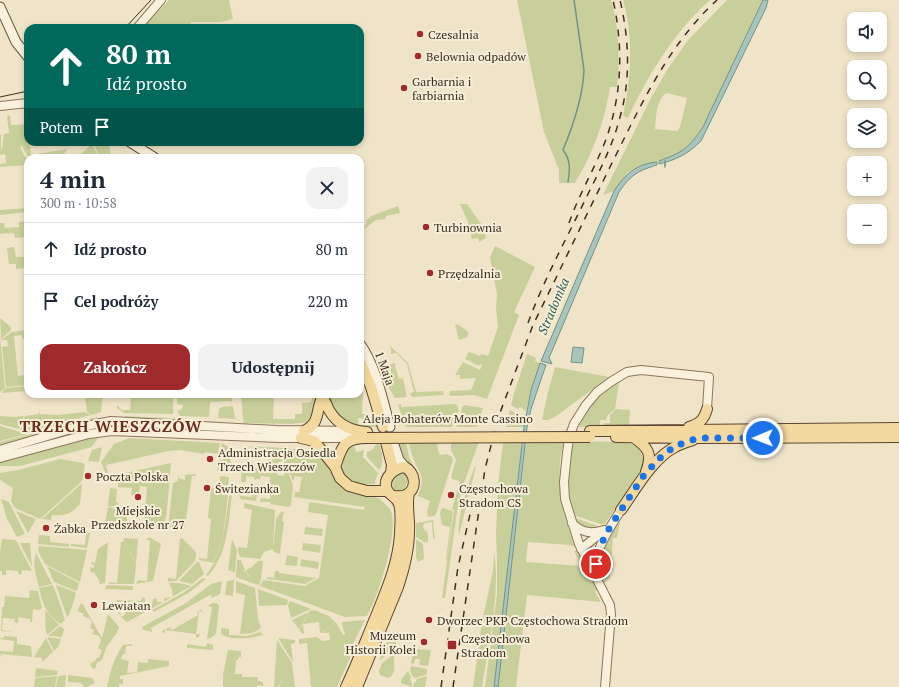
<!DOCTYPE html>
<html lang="pl">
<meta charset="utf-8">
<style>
body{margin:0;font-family:"PT Serif",serif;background:#f2f2f3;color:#1f2937;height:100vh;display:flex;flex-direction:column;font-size:15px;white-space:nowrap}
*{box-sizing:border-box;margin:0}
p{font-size:13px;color:#747a83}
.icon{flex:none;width:22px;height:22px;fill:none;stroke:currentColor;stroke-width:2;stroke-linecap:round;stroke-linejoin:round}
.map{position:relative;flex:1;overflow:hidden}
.sheet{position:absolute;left:24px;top:154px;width:340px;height:244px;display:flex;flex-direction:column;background:#fff;border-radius:12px;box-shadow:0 2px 6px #0003}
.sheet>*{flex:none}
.guide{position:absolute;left:24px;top:24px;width:340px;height:122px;border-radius:12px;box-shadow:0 2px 6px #0003;background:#00695c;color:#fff;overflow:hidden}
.tools{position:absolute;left:847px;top:12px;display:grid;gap:8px}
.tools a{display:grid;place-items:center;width:40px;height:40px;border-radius:8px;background:#fff;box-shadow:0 2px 6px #0003;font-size:20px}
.pin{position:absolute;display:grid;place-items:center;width:34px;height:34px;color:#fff;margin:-17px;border:2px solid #fff;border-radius:50%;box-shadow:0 1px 4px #0007}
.me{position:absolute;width:44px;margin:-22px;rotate:269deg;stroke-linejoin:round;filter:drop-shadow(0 0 3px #0008)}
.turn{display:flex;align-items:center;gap:14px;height:84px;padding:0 16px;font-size:18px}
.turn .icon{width:52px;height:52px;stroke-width:2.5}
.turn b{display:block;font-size:28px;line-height:34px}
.then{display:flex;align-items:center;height:38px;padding:0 16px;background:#0003;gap:8px;font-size:15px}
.round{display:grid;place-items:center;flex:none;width:42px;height:42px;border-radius:12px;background:#f2f2f3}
.headline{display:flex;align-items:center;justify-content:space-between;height:68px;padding:0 16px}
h1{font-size:24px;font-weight:600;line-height:30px}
.button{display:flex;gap:8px;margin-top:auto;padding:8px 16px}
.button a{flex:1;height:46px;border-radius:12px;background:#9e2a2b;color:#fff;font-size:16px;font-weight:600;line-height:46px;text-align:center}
.button a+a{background:#f2f2f3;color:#1f2937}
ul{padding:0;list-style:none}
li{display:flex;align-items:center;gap:12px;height:52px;padding:0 16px;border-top:1px solid #e0e1e3}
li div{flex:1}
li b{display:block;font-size:15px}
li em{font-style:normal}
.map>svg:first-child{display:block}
.green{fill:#c9cf9b;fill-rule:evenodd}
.water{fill:#a9c4bc;stroke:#6f938a}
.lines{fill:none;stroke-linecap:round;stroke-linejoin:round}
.stream{stroke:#6f938a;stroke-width:1.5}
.tertiary-casing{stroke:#8d765c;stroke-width:10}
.secondary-casing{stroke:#6f573f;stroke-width:11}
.primary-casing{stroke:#5b4430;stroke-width:12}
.tertiary{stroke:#faf1dc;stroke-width:8}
.secondary{stroke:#faf1dc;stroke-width:9}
.primary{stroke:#f3d9a0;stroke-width:10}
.tram{stroke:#3d2e20;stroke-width:1}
.rail{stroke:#3d2e20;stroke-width:1.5;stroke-dasharray:7 7;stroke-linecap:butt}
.primary-bridge-casing{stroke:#5b4430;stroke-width:12;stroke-linecap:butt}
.primary-bridge{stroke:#f3d9a0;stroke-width:10}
.route{stroke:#1a73e8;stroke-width:7;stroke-dasharray:0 12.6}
.poi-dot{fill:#9e2a2b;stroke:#f7eed8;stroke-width:1.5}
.labels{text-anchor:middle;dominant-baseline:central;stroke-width:4;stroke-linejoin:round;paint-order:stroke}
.poi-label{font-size:12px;fill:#3d2e20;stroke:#f7eed8;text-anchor:start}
.street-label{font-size:12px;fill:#3d2e20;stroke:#f7eed8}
.water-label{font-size:13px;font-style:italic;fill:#2f5d5a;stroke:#f7eed8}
.district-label{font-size:16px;font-weight:bold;letter-spacing:1px;fill:#6b2e1e;stroke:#f7eed8}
</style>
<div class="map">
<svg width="899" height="687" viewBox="0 0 899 687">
<rect width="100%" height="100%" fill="#f0e4c8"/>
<path class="green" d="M169,0H229L233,19L221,22H191V28H140L148,20V22Z
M517,0H611C619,27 620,59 617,87H610C605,121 593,153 575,183H559V170L544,132Z
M623,0H710C673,33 649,74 628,118L623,116C631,78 634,38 623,0Z
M727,0H763L703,127L692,143L683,151L659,161L639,166L628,172L614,191L603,195L650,100L667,70L689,39ZM666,93L687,98L680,127L677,131L655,129C656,116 656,102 666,93Z
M10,115L11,125L28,124V142H30L31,155L67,149L62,157V155L45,156V158C29,158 29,160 22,146L20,147L25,157L28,158V165L0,167V164L6,163L5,154L0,155V135L1,134V149H2L4,134L9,133L7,116Z
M96,142L100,146L103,143L102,142H109L111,158H100L94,144Z
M92,144L98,155L90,158H81L82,153Z
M460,204H467L484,228L486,238L479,242L478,238L472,239L468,222Z
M398,206L400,213L386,216V219L376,220L364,229L367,220L371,216Z
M28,208V212L0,215V210Z
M27,221V237L15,238L14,233L0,234V223H4L5,228L19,227V222Z
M495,246L535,267L514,312L519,315L487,399L474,395L452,396L449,395L450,391L471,390L476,378L460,379V375H455L463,362L480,370L482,365L480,364L479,366L465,359L469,352L480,356L481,354L488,356L498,327L496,309L497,294L490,258Z
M14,247L16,257H24V268L16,269V264H9L7,248Z
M0,318L11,327V330L1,339Z
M455,324L459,325L468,332V337L459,340Z
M25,330L26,339H22V335L14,336L18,376L26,375V371L28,370V385L6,387L2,347L8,346L7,340H1L12,332Z
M0,337L5,388L0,392Z
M388,344L408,363L416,392L443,391L444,395L412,397L410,393L414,392L407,364L396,353L391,354V348Z
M527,354L536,358L535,361L540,363L531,390L526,411L520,407L518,409L511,405L514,393Z
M394,363L396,364L395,366L399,379L403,378L407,397L395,398L381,374L391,373V368L389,365Z
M555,367L609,377L555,417L548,420H542L548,392Z
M360,380L363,391L362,414H365L366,419L358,418V426L339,419L326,394H360Z
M619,383L615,409L607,416L606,420H600V427H579C586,409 601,391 619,383Z
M28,386V391L1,393L6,388Z
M94,394H103L101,412L92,415L87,412L85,397L94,396Z
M126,394H173V414L124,413L117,408V405L122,410H130L131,398H127Z
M177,394H232V402L230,401L210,402L209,417L180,416L177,411L182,409L183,405L177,404Z
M241,394H274L273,419H295V414H302V403L311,402L313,394H317L314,414L309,422L291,424L244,423L243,419Z
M401,404V407L456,404C462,412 456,419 452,427H406L398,405Z
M465,405L483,408L477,427H456L460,420L462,407Z
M233,406L235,418L237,419L218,418L219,409L222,407Z
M616,409L630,410L629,425L604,427V423H610V415Z
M39,410L40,414L57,415L85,412L91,415L28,432L20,430L25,416L39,414Z
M510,410L525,419L524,427H506Z
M0,416L15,417L24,416L19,429L0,424Z
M125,416L188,419L179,421L125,419Z
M97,417L98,420L0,446V442Z
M370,417H372L375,420L377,427H361V422H369Z
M125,424L221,429V432L124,428Z
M0,426L27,434L0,441Z
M100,435L92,447L20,466H0V461L85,438Z
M129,438L220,443L218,454L205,452L204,454L180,450L169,451L106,465L108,473H106L104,470L101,462L114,444Z
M564,441C554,479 562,510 574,545L572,547L571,545L528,542L526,562L581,566L574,551H577L596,585L597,590L595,592L601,602L527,595L516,687H498L526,442Z
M574,441L627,442C638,446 646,456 643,468L604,525L576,516C564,500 570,460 574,441Z
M378,442C382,449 385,463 379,470L367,457V452L372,450Z
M396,442H406L409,457L416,472L419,480L412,504C413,483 404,461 396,442Z
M409,442H437L438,450L440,455L447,454L452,457L453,460L436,514L434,516L428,517L427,511L430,501L418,496C426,475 420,476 413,458C411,453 410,447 409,442Z
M451,442H479L462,488L457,512L445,598H442L454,510L452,509L460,481L452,479L451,477L456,460L451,450Z
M503,442H522L494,687H485L497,594V559L496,534L498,486Z
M222,443L230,448V452L219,461Z
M354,446L356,452L364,450L363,457L378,473L375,481V484L355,485L345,479L339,465L343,450Z
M102,447L99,462L88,461L92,450Z
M248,447C263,446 278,448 293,449C299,449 307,448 312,450C315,451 318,455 321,457C329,466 332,479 341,487C354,499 372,493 381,500C384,503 389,507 391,511C399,532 378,597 367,616L345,617L260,586L263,580L305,586L319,578L328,515L308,512L309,502L364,510L365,507L294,497L295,492H299L302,477L295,476L293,481L290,474L288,463H284V461H281V462H278L277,475L284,476L286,465L287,466L289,475L293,485L291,506L288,507L270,504V502H260L261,498L270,499V477L261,476L260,479H256V480H255L254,477L246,476V482H241L242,467L271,468L273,456L267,455V449L249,447L244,453Z
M230,454L232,471L217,470L219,463Z
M60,459L83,463L85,465L83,477L81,482L40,519L15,508L11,501L13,488L0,480V473L18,470Z
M171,463L167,510L164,527L143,531L106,530L104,529L108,507L113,508L121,512L127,510V523L144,524L147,487L140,486L139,495H131L132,488L118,487V481H111L112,476Z
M475,466H476L459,535C456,520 469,481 475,466Z
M398,472C414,472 407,483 403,492L396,491C389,485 394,479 398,472Z
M178,473L179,478L185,480V475L195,474L196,476H192L185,527H184V530L183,524H179V528L168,527L173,483L178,481Z
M220,476L229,477L228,492L220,490Z
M251,482L254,483L257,494L256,501L241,499L239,496V494L241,496L252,497L253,492H250Z
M81,484L82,485L80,504C71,514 65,516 52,515L51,520L42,519Z
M110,488L117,489L116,502L118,503V507L108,506Z
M211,488H213L228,495C225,516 225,544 213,563L199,560V558L207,559L211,519L208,518Z
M232,495C228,523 228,554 208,576L206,575C224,552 225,524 229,496Z
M1,499L9,502L25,534L17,537L7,519Z
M244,503L275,510L273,549L264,552L260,559L240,557L238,552V547L247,548L252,510L244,508Z
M443,508L453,511L447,560H446L450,527L442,525L440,514L441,510Z
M16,511L36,519L28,533Z
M282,511L284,512L282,521L284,522L280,554L276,553L273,550L276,519Z
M573,517L603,528L596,531L577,525Z
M433,520L435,539L433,538L432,522L425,523C420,529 426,529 428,534V542H424L416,537V523Z
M619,521L620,522L617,538H613L610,578L603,583C600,577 597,568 598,561C599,550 612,531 619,521Z
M306,525L307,527L323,529L322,536L304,534Z
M76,531L90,533L87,548L71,546V544L85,545L86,534L72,533V532Z
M39,535L50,536V542L69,544V547L38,544Z
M124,538L138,539L136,564L123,540Z
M147,538H151L161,544L153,581L136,584L138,580L147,581L150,540H147Z
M180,538L183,539L195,551L196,553L195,561L176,581L168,582V578L176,579Z
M2,539L16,540L32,571L22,570L21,575L18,574V571L6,570V575H2V571H0V553Z
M232,539L237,550L235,573L228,570Z
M416,539L423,544L424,559L418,562L416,558Z
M121,542H124L136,565L134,584H109V582L117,583Z
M20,543H30L32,567Z
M107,543H108L105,583L100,584L99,583L100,582L94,572L91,573L90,567L94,568V565L91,564V562L95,563L98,549Z
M303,543L321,545L320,553L302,550Z
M39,546L87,550L80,582L45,564L38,551Z
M494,552C501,592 488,647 482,687H473L482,622L493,571Z
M36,553L52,584L39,587C36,575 32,565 36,553Z
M287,555L298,557L297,566L285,565Z
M301,559L319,562L318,569L300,566Z
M237,560H241L245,570L242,572L246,571L252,583L236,577Z
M258,561H263L261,579L259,585L252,583L246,570L252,567Z
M197,562H199L204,574L192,584L179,581Z
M47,566L79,583L77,590L76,591L54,582Z
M275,571H279V573L316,578L305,584L267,579V577L274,578Z
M203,578L206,579L190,592L154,612L152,610L183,593Z
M234,580L233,596L225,595L227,581Z
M222,581L220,594L212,598L210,595L151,628L152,632L144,630L142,628V627L186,603L211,584Z
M236,581L255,588L258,619L261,627C257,633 247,634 240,634L245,595L236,593Z
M169,583H179L191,586L151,609L153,599L157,598V602H164V598L173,597L172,590Z
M53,585L60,604L65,620L60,624C46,613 43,605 39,588Z
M56,585L75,592L76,594L69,615L67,617Z
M107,585L133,586V590L105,589Z
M258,589L288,600L287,605L259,606Z
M30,590L38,591L42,608L39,610L33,609L32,622H30V619L18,617V623L14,622L15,619L3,618L2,630L13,632L1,631L2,607H4L5,596L29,598Z
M142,597L145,598V605L148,606L147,611L127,622L121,617L126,614L123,608L119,610L121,615H120L114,607L118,604L116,600L141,601Z
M290,601L311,609L291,618L288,605Z
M82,603L102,638L108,614L119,627L116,634L107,646L102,660L97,663L95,669L92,668L90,664L96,660L97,657L99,658L102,650L98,648L101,640L99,636L92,634L94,630L90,628L92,622L90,619L83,616L84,614L77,611L80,605Z
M212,603H217L219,606L216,634L211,638L207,639L212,607L208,606Z
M201,609L203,612L199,611L196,634H200L199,637L196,638V634L165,630V633L162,632V631L170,627L172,630L198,615L197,612Z
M45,610L59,625L47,635C44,628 46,618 45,610Z
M314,610L329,616L337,624L320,633L319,622L303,624L304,634H303L299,630L310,611Z
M309,612L299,629L292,620Z
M365,620L352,646L350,658L337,687H311L307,643L299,644V639L317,637L322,641L330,640L329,633H321L337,624L343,635L345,634L342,625V622Z
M60,626L64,629L62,637L48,636Z
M221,628L229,629V635L247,636L260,632L263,635C253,638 229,641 221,634Z
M391,632H398L395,648L379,661Z
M4,636L17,637V644L31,646L32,657L1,654L0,657V651L13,652L14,641L0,639L1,638H4Z
M47,637L61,639L58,647L54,651Z
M46,638L53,652L42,662V658L34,657Z
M278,638L295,640V643L291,644L293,662Z
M277,640L292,663L295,687H279L283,677L278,687H274Z
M207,643L213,645V650L187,648V644L206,647Z
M132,644V646H126L125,654H123L121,659L129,661L127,673L137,672L138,662L148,663V659L169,661V666L120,676V679H123V684H119V687H107C110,672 114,658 123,645Z
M414,649L431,650L428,666L419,665L420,659H415L414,664L411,663Z
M228,650L241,651V657H239L238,660H236L235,674H242V677H258V681L263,682V686L257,685V687H223V674Z
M394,654C393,663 398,673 388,678L380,675L379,671L382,663Z
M411,666L427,669V674L416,678L413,677L410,671Z
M36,668L58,671L57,675L35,677Z
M408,671L411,677L410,679L412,683V687L401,683V680Z
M66,675L65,687H56L58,676Z
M68,675L92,678L95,683L87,687H84L81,683L68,682Z
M57,676L55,687H34L35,678Z
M427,676L425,687H413L414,683L416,682L417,679Z"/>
<path class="water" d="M763,0H768L766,8L701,141C688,154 676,160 659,164V161C683,152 688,149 703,127Z
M657,162V165C637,171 631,175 619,192L549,358L552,364L541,361L614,191C625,174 636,164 657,162Z
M573,347L584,348L582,363L571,362Z
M540,363L546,365L531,409L527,427L498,687H494L524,427L531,390Z"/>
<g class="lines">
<path class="stream" d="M665,161V167
M568,182C570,170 571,160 563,150C573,126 583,96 584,70L574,0"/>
<g class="tertiary-casing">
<path id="tertiary" d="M137,28L161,0
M0,106L28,103
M0,450L71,429L111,421L276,430L355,431
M0,458L89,434L112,431L279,438H355
M572,523C582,533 591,534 604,530
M581,549L602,532
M597,575C596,567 596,558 599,550C604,536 613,522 621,510
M605,687L611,614L610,605L579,544L565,499L564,482L567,453L569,438L574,424L586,405L597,392L612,381L627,372L641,370L709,377L707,409"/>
</g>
<g class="secondary-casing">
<path id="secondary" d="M0,7L16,42L28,57
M130,142L155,158
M360,344C376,366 383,401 390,427
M393,442L399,460L405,467"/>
</g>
<g class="primary-casing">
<path id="primary" d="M360,361L371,387L383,427
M323,399C327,402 326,405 329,410C337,424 351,431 367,432
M689,427C699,424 704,420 707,409
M304,431C318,424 316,417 320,403C321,400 323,398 323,394
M590,431L899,428
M616,437L698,438L899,437
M633,437C648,447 653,454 646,472
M301,438L310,440L315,442L335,467L340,478L349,486L367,491H388
M386,442L392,465L391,473
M335,467C342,448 342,438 367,438
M621,510C636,489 652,459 675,447C680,444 687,442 693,440
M346,687C357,664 366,640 376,616C387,589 398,564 400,534C400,525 402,513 399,504C397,497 390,496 387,490C382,478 394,468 405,467C415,473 418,488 406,495C402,497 398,496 393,496
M357,687L398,587C404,569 409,550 409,531C410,519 406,505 409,493"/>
</g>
<use href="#tertiary" class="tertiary"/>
<use href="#secondary" class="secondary"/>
<use href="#primary" class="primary"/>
<path class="tram" d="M125,28L151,0
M0,97L28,91"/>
<path class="rail" d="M569,223C578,197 592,173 603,147C622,100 624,49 613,0
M528,323C544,279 567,238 587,196C600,170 613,145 620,117C631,79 629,38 620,0
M441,687L458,567L476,488
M453,687L485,469L498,418L533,325C559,272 584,220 610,167C640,107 667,46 717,0"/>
<g class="primary-bridge-casing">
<path id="primary-bridge" d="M367,438L590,437"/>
</g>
<use href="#primary-bridge" class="primary-bridge"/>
</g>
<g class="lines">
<path class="route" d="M596,564L598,550L610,527L644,475L661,457L670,450L675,446L698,438H763"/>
</g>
<g class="poi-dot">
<circle cx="420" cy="34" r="4"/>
<circle cx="418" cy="56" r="4"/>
<circle cx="404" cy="88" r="4"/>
<circle cx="426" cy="227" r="4"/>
<circle cx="430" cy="273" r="4"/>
<circle cx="210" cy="459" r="4"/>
<circle cx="88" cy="476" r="4"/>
<circle cx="207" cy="488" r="4"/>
<circle cx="451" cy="495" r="4"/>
<circle cx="138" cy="497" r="4"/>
<circle cx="46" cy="528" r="4"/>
<circle cx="94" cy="605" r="4"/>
<circle cx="429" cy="620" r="4"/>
<circle cx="424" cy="642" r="4"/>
<rect x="447" y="640" width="10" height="10" rx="2"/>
</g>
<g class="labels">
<g class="poi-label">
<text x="428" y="34">Czesalnia</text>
<text x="426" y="56">Belownia odpadów</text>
<text x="412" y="81">Garbarnia i<tspan x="412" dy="14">farbiarnia</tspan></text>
<text x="434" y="227">Turbinownia</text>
<text x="438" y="273">Przędzalnia</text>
<text x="218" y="452">Administracja Osiedla<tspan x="218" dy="14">Trzech Wieszczów</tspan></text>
<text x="96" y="476">Poczta Polska</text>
<text x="215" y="488">Świtezianka</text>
<text x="459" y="488">Częstochowa<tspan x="459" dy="14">Stradom CS</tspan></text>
<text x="138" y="510" text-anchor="middle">Miejskie<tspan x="138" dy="14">Przedszkole nr 27</tspan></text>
<text x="54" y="528">Żabka</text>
<text x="102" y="605">Lewiatan</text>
<text x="437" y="620">Dworzec PKP Częstochowa Stradom</text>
<text x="416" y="635" text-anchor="end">Muzeum<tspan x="416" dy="14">Historii Kolei</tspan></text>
<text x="461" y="638">Częstochowa<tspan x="461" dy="14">Stradom</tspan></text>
</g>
<g class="street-label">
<text transform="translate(385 368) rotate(70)">1 Maja</text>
<text x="448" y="418">Aleja Bohaterów Monte Cassino</text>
</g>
<g class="water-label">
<text transform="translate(553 306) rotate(-67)">Stradomka</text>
</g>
<g class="district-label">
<text x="111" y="426">TRZECH WIESZCZÓW</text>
</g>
</g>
</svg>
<div class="tools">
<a><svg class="icon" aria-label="sound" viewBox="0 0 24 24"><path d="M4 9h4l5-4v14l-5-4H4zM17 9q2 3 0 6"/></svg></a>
<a><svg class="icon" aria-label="search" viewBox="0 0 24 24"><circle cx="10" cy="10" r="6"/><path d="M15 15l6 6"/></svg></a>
<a><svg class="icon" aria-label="layers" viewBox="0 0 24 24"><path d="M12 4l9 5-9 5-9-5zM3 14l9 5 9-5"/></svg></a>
<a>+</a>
<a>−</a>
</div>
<div class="pin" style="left:596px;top:564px;background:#d93025"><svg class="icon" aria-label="arrive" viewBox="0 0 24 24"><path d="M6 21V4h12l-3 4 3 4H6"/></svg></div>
<svg class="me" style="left:763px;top:438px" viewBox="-20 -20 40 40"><circle r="17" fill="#1a73e8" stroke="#fff" stroke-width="3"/><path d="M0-11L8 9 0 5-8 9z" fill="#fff"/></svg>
<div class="guide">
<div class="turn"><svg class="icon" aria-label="ahead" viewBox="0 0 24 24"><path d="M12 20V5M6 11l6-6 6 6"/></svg><div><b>80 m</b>Idź prosto</div></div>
<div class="then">Potem<svg class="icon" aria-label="arrive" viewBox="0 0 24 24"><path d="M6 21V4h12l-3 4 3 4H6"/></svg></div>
</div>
<section class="sheet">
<div class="headline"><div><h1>4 min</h1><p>300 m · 10:58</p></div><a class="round"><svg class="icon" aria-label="close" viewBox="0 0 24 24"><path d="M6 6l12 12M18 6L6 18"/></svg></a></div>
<ul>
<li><svg class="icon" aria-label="ahead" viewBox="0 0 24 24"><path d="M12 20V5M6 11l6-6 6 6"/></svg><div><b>Idź prosto</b></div><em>80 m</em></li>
<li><svg class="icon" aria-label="arrive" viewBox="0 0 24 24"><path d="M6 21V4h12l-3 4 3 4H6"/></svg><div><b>Cel podróży</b></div><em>220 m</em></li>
</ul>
<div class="button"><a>Zakończ</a><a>Udostępnij</a></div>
</section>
</div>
